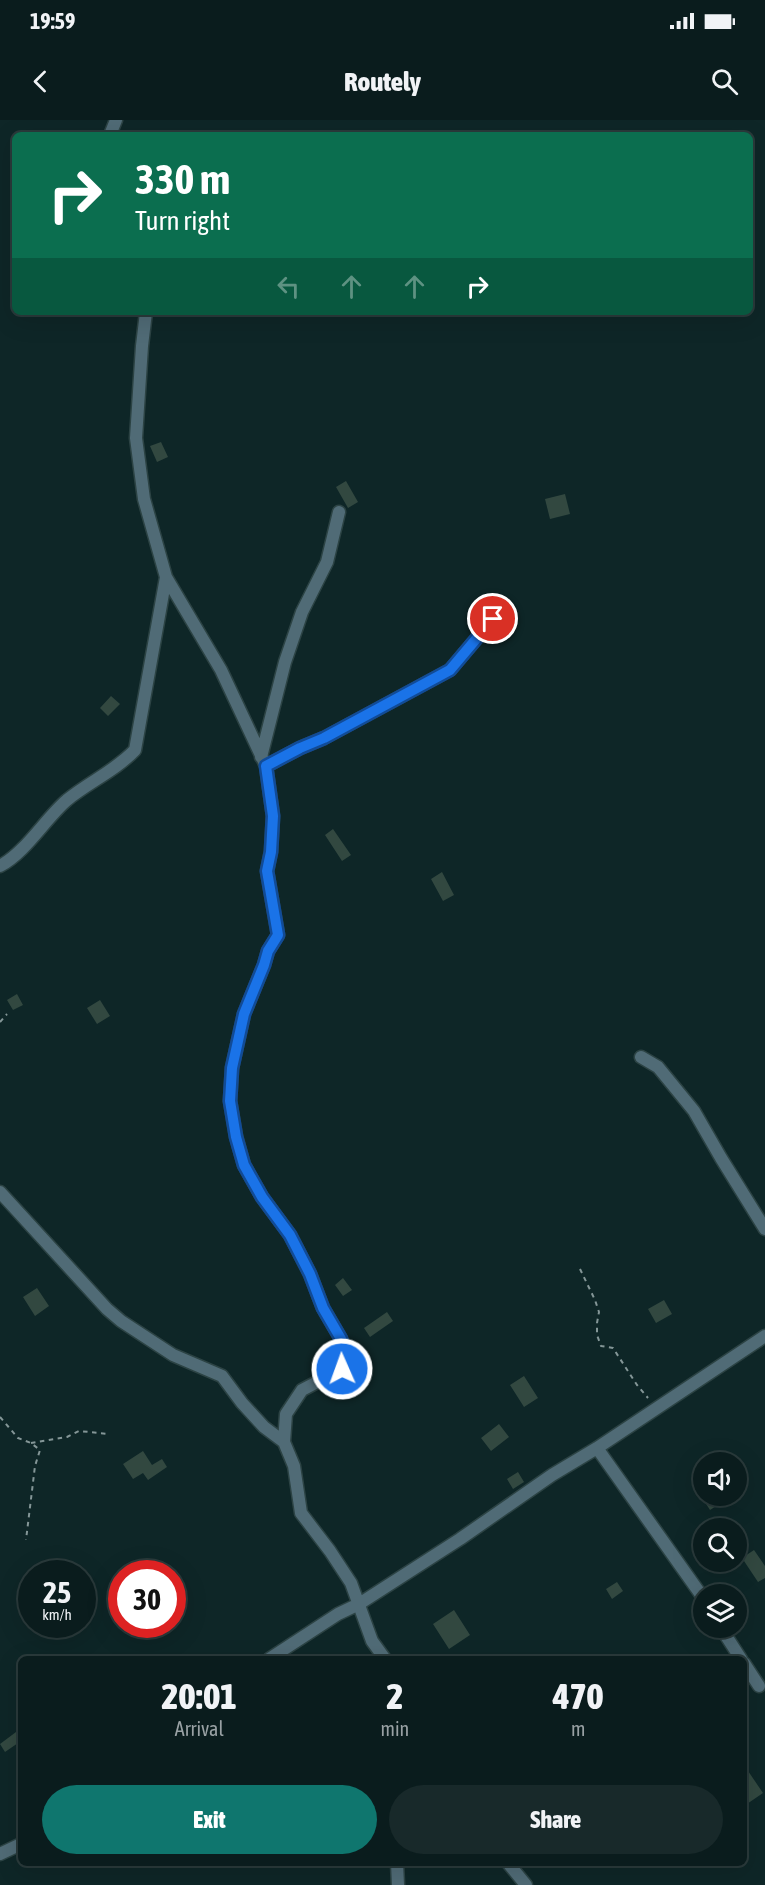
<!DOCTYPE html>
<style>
body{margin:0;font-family:"Asap Condensed",sans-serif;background:#18292a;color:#f1f3f6;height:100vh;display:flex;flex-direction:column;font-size:22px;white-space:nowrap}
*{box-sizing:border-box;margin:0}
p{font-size:20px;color:#99a1a4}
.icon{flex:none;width:33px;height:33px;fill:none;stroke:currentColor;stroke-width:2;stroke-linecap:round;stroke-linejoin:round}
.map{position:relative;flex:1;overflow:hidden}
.details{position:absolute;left:18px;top:1536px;width:729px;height:210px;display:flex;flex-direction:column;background:#0a1c1d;border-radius:9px;box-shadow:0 6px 24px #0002,0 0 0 2px #2a3a3b}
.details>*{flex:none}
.hud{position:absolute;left:12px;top:12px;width:741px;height:183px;border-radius:9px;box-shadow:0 6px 24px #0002,0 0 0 2px #2a3a3b;background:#0b6e4f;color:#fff;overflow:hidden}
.fabs{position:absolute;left:693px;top:1332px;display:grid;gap:12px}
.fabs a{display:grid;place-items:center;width:54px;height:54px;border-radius:50%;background:#0a1c1d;box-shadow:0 6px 24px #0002,0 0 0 2px #2a3a3b;font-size:30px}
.speed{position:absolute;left:18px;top:1440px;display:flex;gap:12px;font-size:30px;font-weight:700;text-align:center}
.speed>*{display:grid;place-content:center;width:78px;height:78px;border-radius:50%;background:#0a1c1d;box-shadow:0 6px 24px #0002,0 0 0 2px #2a3a3b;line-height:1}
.speed small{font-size:15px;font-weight:400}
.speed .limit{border:9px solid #d22;background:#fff;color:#111}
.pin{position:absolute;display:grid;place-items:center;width:51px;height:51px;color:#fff;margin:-26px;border:3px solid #fff;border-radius:50%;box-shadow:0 2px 6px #0007}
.me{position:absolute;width:66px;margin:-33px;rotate:358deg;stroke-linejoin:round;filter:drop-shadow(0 0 4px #0008)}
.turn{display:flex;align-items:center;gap:21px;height:126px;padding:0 24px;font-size:27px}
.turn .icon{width:78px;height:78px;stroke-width:2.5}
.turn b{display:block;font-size:42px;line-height:51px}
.lanes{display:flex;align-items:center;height:57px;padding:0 24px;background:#0003;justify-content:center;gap:30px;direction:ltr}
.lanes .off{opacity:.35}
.eta{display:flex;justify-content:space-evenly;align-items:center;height:102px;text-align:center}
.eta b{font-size:36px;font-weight:800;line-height:42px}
.primary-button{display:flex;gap:12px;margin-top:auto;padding:12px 24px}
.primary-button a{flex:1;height:69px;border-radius:36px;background:#0f766e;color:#fff;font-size:24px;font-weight:800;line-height:69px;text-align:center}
.primary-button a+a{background:#18292a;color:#f1f3f6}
.status{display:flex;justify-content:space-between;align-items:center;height:42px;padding:0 30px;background:#0a1c1d;direction:ltr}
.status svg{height:16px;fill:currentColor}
header{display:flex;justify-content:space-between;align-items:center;height:78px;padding:0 24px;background:#0a1c1d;font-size:27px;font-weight:800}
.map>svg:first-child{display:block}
.building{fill:#324840}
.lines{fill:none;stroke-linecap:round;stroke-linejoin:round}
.street-casing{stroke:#2c4344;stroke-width:15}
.path{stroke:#849697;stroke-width:2;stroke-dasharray:4.5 4.5;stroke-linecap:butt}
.street{stroke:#506b76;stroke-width:12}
.route-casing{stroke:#114b97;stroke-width:15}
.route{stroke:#1a73e8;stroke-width:10}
</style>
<div class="status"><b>19:59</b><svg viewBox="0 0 49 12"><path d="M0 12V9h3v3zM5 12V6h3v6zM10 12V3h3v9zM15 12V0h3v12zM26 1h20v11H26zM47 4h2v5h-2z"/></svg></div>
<header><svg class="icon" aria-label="back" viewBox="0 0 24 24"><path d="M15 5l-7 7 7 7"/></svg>Routely<svg class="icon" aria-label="search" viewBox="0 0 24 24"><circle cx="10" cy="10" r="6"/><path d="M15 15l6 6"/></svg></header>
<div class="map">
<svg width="765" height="1765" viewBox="0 0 765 1765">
<rect width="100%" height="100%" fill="#0e2627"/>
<path class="building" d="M161,322L168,337L157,342L150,326Z
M346,361L358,382L348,388L336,367Z
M565,374L570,394L550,399L545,379Z
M111,576L120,584L108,596L100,588Z
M333,709L351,735L342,741L325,715Z
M442,752L454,775L443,781L431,759Z
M17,874L23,885L13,890L7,880Z
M100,880L110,896L97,904L87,888Z
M343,1158L352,1170L343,1176L335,1165Z
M37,1168L49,1186L35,1196L23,1177Z
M664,1180L672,1194L656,1203L648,1189Z
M387,1192L393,1201L370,1217L364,1208Z
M524,1256L538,1278L524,1287L510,1265Z
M499,1304L509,1317L491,1331L481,1318Z
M143,1331L152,1345L162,1339L167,1347L148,1360L143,1353L133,1359L123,1344Z
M518,1352L524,1362L513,1369L507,1359Z
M701,1376H732L710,1390Z
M754,1430L765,1446V1458L758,1462L742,1438Z
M617,1462L623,1471L612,1479L606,1469Z
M454,1490L470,1515L449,1529L433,1504Z
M16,1612L21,1621L5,1632L0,1624Z
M744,1645L763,1673L744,1686Z"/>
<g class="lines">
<g class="street-casing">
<path id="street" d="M110,15L116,0
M146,192L142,226L136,318L144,379L166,457L221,550L266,646L273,696L271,731L267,751L278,815L268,831L264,845L244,894L232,948L230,981L236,1016L244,1045L262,1077L290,1115L310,1154L323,1188L341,1219L345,1232L342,1249L302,1270L286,1294L284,1322L294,1346L301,1393L330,1431L351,1463L372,1521L385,1539
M261,637L285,542L302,492L327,442L339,392
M266,646L300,628L324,618L450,550L504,486
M0,746C26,732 45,699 67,680C89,662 115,651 135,630L166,457
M641,937L658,947L694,991L721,1038L765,1109
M0,1072L107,1189L121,1201L173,1235L222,1256L242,1283L264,1307L284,1322
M597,1328L704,1479
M721,1508L741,1539
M269,1539L338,1494L359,1484L460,1419L552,1355L597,1328L765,1216
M744,1543L759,1566
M0,1734L21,1724
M397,1743L398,1765
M508,1743L526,1765"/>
</g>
<path class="path" d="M0,902L7,894
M580,1149L595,1180L599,1192L597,1203V1215L601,1226L613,1228L637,1265L648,1278
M0,1297L18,1318L31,1323L40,1330L35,1346L26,1420
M31,1323L67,1317L79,1311L109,1314"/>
<use href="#street" class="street"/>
</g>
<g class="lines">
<g class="route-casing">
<path id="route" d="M342,1249L345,1232L341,1219L323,1188L310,1154L290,1115L262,1077L244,1045L236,1017L230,981L232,948L244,894L264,845L268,831L278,815L267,751L271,732L273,696L266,646L300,628L324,618L450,550L493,499"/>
</g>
<use href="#route" class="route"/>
</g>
</svg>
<div class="fabs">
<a><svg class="icon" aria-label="sound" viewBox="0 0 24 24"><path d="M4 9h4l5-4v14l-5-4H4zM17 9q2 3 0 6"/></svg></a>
<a><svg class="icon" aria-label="search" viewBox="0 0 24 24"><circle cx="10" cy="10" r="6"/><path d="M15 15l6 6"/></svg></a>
<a><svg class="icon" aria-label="layers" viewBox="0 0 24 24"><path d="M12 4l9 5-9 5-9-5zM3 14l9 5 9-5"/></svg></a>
</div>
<div class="speed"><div>25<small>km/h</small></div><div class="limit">30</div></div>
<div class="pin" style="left:493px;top:499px;background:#d93025"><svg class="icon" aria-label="arrive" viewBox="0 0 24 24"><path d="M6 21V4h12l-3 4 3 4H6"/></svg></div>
<svg class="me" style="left:342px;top:1249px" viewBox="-20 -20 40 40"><circle r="17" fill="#1a73e8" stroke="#fff" stroke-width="3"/><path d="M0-11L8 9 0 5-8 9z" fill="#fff"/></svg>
<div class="hud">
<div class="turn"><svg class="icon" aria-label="right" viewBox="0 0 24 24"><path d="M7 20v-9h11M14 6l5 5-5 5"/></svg><div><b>330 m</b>Turn right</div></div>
<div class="lanes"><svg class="icon off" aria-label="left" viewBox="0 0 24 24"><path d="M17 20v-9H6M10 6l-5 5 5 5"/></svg><svg class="icon off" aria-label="ahead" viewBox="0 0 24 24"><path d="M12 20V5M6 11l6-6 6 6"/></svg><svg class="icon off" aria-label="ahead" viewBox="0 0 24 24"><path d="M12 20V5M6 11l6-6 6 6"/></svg><svg class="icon" aria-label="right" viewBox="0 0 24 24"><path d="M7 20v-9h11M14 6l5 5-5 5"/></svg></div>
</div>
<section class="details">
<div class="eta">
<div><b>20:01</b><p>Arrival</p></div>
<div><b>2</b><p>min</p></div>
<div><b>470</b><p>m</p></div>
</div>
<div class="primary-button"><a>Exit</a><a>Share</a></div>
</section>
</div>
